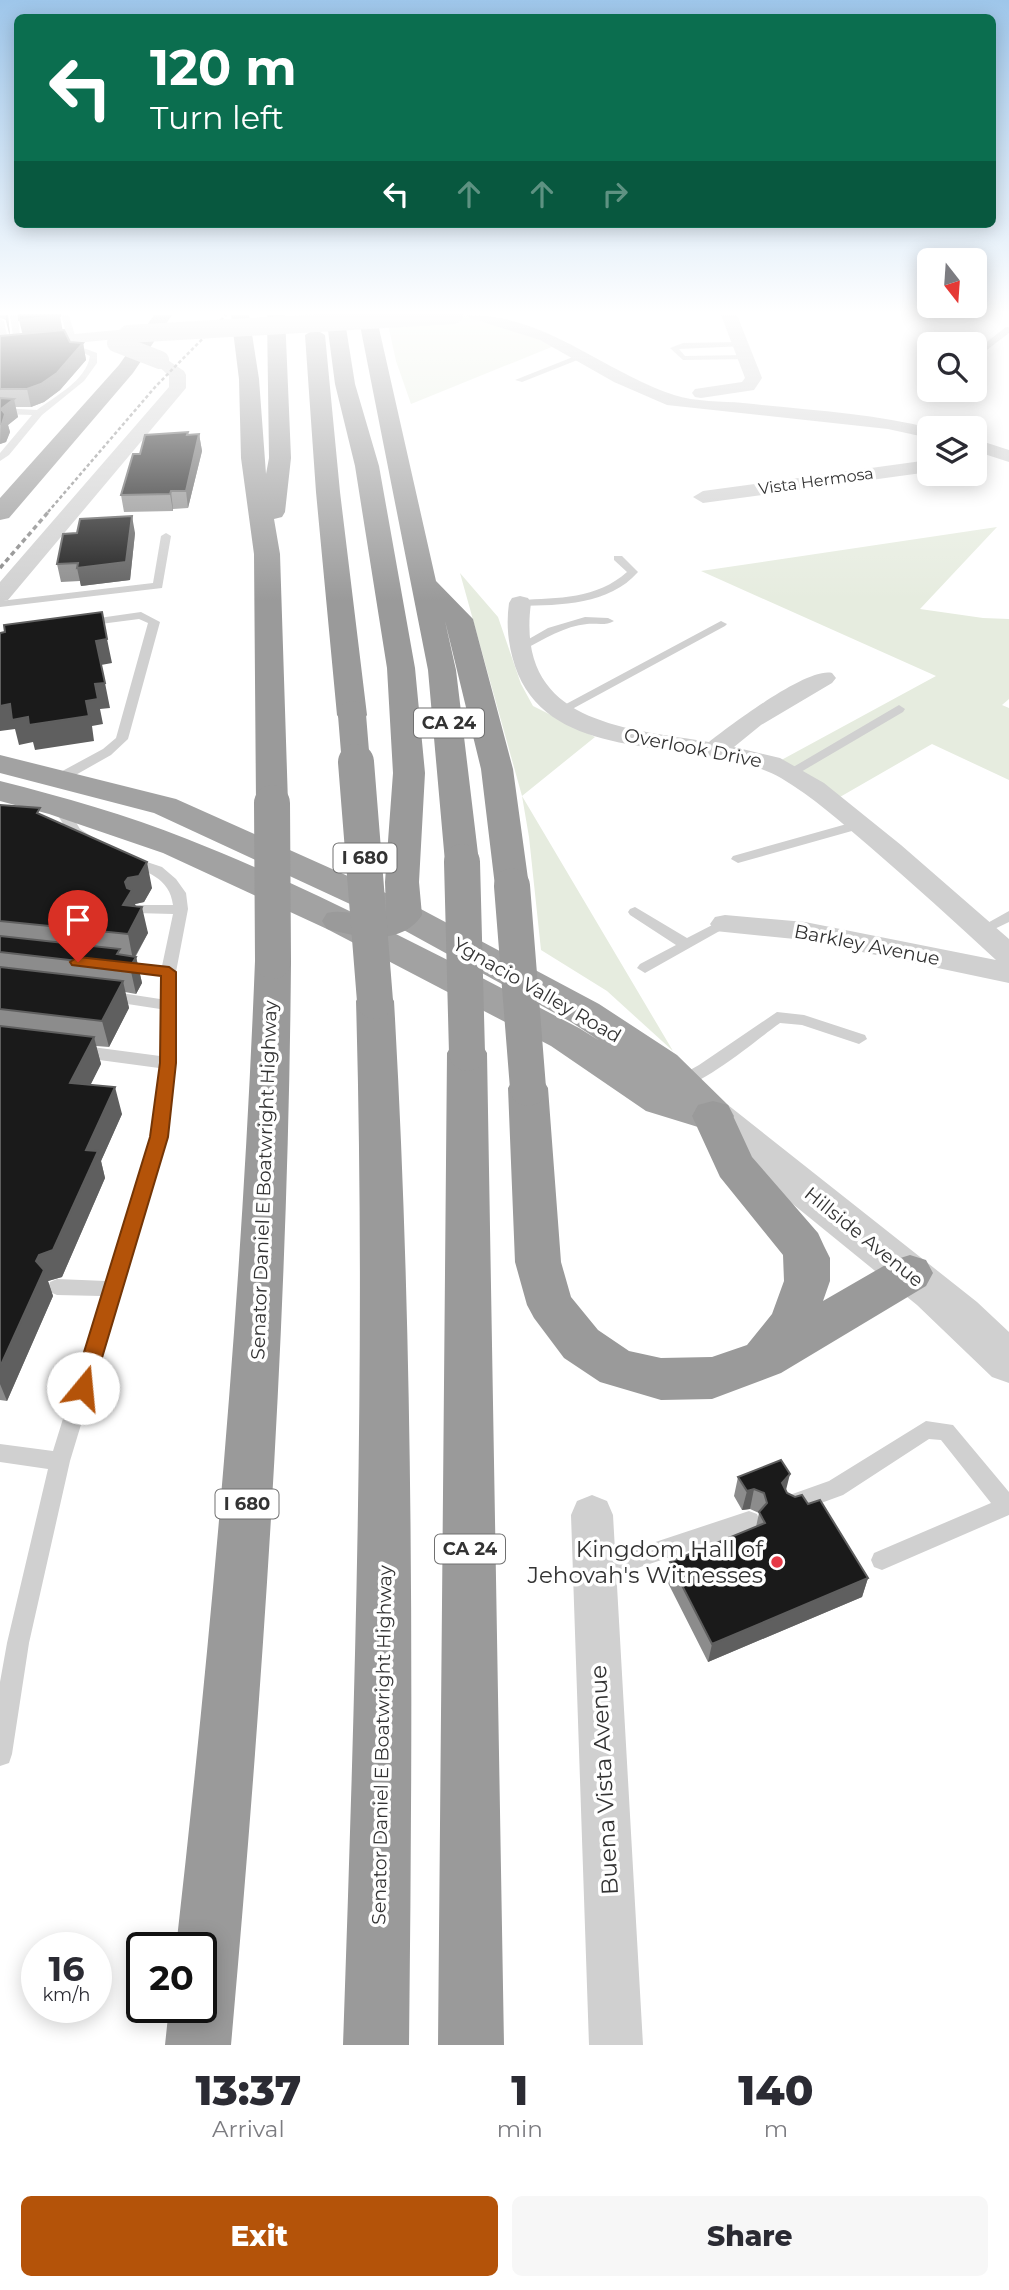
<!DOCTYPE html>
<style>
body{margin:0;font-family:Montserrat,sans-serif;background:#f7f7f7;color:#2b2b33;height:100vh;display:flex;flex-direction:column;font-size:26px;white-space:nowrap}
*{box-sizing:border-box;margin:0}
p{font-size:23px;color:#7c7c81}
.icon{flex:none;width:38px;height:38px;fill:none;stroke:currentColor;stroke-width:2;stroke-linecap:round;stroke-linejoin:round}
.map{position:relative;height:2045px;overflow:hidden}
.side{display:flex;flex-direction:column;background:#fff;flex:1}
.side>*{flex:none}
.hud{position:absolute;left:14px;top:14px;width:982px;height:214px;border-radius:10px;box-shadow:0 4px 18px #0003;background:#0b6e4f;color:#fff;overflow:hidden}
.needle{width:46px;rotate:163deg}
.fabs{position:absolute;left:917px;top:248px;display:grid;gap:14px}
.fabs a{display:grid;place-items:center;width:70px;height:70px;border-radius:10px;background:#fff;box-shadow:0 4px 18px #0003;font-size:35px}
.speed{position:absolute;left:21px;top:1932px;display:flex;gap:14px;font-size:35px;font-weight:700;text-align:center}
.speed>*{display:grid;place-content:center;width:91px;height:91px;border-radius:50%;background:#fff;box-shadow:0 4px 18px #0003;line-height:1}
.speed small{font-size:18px;font-weight:400}
.speed .limit{border:4px solid #111;border-radius:10px;background:#fff;color:#111}
.pin{position:absolute;display:grid;place-items:center;width:60px;height:60px;color:#fff;margin:-72px -30px;border-radius:50% 50% 50% 0;rotate:-45deg;box-shadow:0 0 7px #0007}
.pin .icon{rotate:45deg}
.me{position:absolute;width:77px;margin:-38px;rotate:17deg;stroke-linejoin:round;filter:drop-shadow(0 0 5px #0008)}
.turn{display:flex;align-items:center;gap:24px;height:147px;padding:0 21px;font-size:32px}
.turn .icon{width:91px;height:91px;stroke-width:2.5}
.turn b{display:block;font-size:49px;line-height:60px}
.lanes{display:flex;align-items:center;height:66px;padding:0 21px;background:#0003;justify-content:center;gap:35px;direction:ltr}
.lanes .off{opacity:.35}
.eta{display:flex;justify-content:space-evenly;align-items:center;height:119px;text-align:center}
.eta b{font-size:42px;font-weight:800;line-height:49px}
.cta{display:flex;gap:14px;margin-top:auto;padding:14px 21px}
.cta a{flex:1;height:80px;border-radius:10px;background:#b45309;color:#fff;font-size:28px;font-weight:800;line-height:80px;text-align:center}
.cta a+a{background:#f7f7f7;color:#2b2b33}
.map>svg:first-child{display:block}
.green{fill:#e6ecdf}
.lines{fill:none;stroke-linecap:round;stroke-linejoin:round}
.service{fill:#d0d0d0;fill-rule:evenodd}
.minor{fill:#d0d0d0;fill-rule:evenodd}
.tertiary{fill:#d0d0d0;fill-rule:evenodd}
.trunk{fill:#a2a2a2;fill-rule:evenodd}
.motorway{fill:#9a9a9a;fill-rule:evenodd}
.rail-far1{stroke:#888;stroke-width:2.5;stroke-dasharray:3.5 2.5;stroke-linecap:butt}
.rail{stroke:#888;stroke-width:3.5;stroke-dasharray:5 3.5;stroke-linecap:butt}
.minor-bridge{stroke:#d0d0d0;stroke-width:18}
.motorway-bridge-far1{stroke:#9a9a9a;stroke-width:28}
.motorway-bridge{stroke:#9a9a9a;stroke-width:36}
.wall{fill:#8c8c8c}
.shaded-wall{fill:#5f5f5f}
.building{fill:#1a1a1a;stroke:#5f5f5f;stroke-width:2}
.route{fill:#b45309;stroke:#753606;stroke-width:2}
.poi-dot{fill:#e63946;stroke:#fff;stroke-width:2.5}
.labels{text-anchor:middle;dominant-baseline:central;stroke-width:7;stroke-linejoin:round;paint-order:stroke}
.far-street-label{font-size:16px;fill:#333;stroke:#fff}
.shield{fill:#fff;stroke:#707070;stroke-width:2}
.shield-label{font-size:18px;font-weight:bold;fill:#333}
.street-label{font-size:19px;fill:#333;stroke:#fff}
.near-poi-label{font-size:23px;fill:#333;stroke:#fff;text-anchor:end}
.near-street-label{font-size:23px;fill:#333;stroke:#fff}
</style>
<div class="map">
<svg width="1009" height="2045" viewBox="0 0 1009 2045">
<rect width="100%" height="100%" fill="#fff"/>
<path class="green" d="M386,315H475L518,327L559,344L411,404L396,361Z
M997,527L920,609L983,618L1009,619V699L1002,705L1009,708V780L932,744L833,801L774,764L936,676L701,571Z
M460,573L498,617L521,684L533,706L595,737L522,796L673,1051L607,991L541,950L529,837L522,796Z"/>
<g class="lines">
<path class="service" d="M10,315H18L21,346L14,344Z
M61,315H69L78,346L97,353V363L84,381L42,415L9,455L0,461V453L32,415L0,414V408L37,410C55,396 86,381 90,356L70,347Z
M0,319L4,321L9,345L5,347L0,340Z
M1006,327H1009V333L979,356H975V351Z
M741,342L744,346L679,349L685,356L745,355L749,357L748,359L683,360L670,348L683,343Z
M578,355L585,357L522,382L515,380Z
M166,533L171,536L162,588L0,607V601L153,583L161,536Z
M614,556H622L638,572C609,605 561,605 520,606L515,603L520,600C558,598 597,599 627,572L614,560Z
M141,612L160,622L128,739L111,755L65,781H55V775L103,749L116,738L148,623L139,619L85,626L79,623L85,620Z
M585,617L608,618L614,621C606,626 596,623 587,624C565,626 544,639 525,649L515,647L548,628Z
M721,621L727,624L725,626L563,714H555L553,711Z
M899,705L905,709L903,712L794,776H784L783,773Z
M60,803L65,804L80,829L97,840L95,843C73,847 63,823 53,807Z
M861,820L868,824L866,827L738,863L731,859L733,856Z
M129,856L162,867L176,879L186,893L188,909L176,972V1063L168,1137L70,1461L29,1643L12,1754L9,1763L0,1766V1682L7,1643L48,1469L0,1462V1444L53,1451L101,1296L57,1295L50,1292L48,1287L50,1282L57,1279L106,1281L150,1137L159,1068L77,1057L69,1051L77,1045L160,1056V1009L108,1001L100,996L108,991L160,999V976L119,971L111,966L119,961L162,966L173,914L135,913L133,910L135,907L140,905H173C170,878 146,871 124,863L122,860L124,857Z
M635,907L687,938L720,921H730L732,924L645,973L637,968L640,964L676,945L630,915L628,912L630,909Z
M1009,911V922L982,935L975,930Z
M777,1012L804,1015L865,1035L867,1039L859,1044L802,1025L780,1023C761,1036 695,1093 674,1087L672,1083L674,1079L699,1065Z
M926,1421L953,1425L1009,1492V1515L882,1570L874,1567L871,1560L874,1553L991,1503L941,1440L929,1439L843,1495L791,1514L784,1511L780,1504L784,1497L829,1481Z
M749,1511L757,1514L760,1521L757,1528L749,1531L598,1581L590,1578L587,1571L590,1564L598,1561Z"/>
<path class="minor" d="M467,315C545,314 604,372 674,395C695,402 722,401 743,403C807,410 872,413 934,429H929V438L888,429L667,405L614,382L540,340L470,318Z
M721,315H737L762,378L754,390L701,398L695,397L692,393L695,389L742,382L745,378Z
M128,329L136,334L134,337L0,351V341Z
M160,355L184,371L186,375V388L8,600L0,602V582L169,387V376L152,360Z
M975,439L1009,450V462L975,451Z
M929,460V472L703,503L693,497L703,491Z
M520,596L528,598L531,603C515,723 622,728 709,742C731,725 807,667 832,673L836,678L832,683L761,725L734,747L780,758L824,783L901,845L1009,939V983L805,940L715,931L710,924L715,917L725,915L805,922L996,960C954,921 912,883 869,846C841,822 813,797 781,778C703,734 550,771 515,666C508,645 506,624 509,603L512,598Z
M592,1495L607,1501L613,1515L643,2045H589L571,1515L577,1501Z"/>
<path class="tertiary" d="M713,1101L728,1105L977,1302L1009,1332V1383L992,1377L917,1305L698,1127L692,1116L698,1105Z"/>
<path class="trunk" d="M0,755L176,799L417,907L599,1004L677,1055L728,1105L734,1116L728,1127L711,1131L646,1111L551,1046L327,929L163,853L49,814L0,801V781C63,797 127,815 187,839C322,892 450,962 579,1028L600,1041L571,1022L391,923L154,813L0,773Z"/>
<path class="motorway" d="M154,315H172L133,373L9,518L0,520V498L119,365Z
M231,315H249L259,379L266,474L269,458L267,315H285L291,458L285,512L282,517L274,519L280,554L288,803L283,810L272,813L261,810L256,803L254,554L241,458L239,379Z
M326,315H344L355,384L379,466L415,668L425,773L419,882L422,915C401,947 358,937 327,929L322,921L327,913C347,908 369,921 386,911L385,882L393,773L387,668L355,466L335,384Z
M358,315H376L436,581L473,619L513,769L529,886L524,894L512,897L500,894L495,886L481,769L445,621L456,670L479,862L474,869L462,872L450,869L445,862L428,670Z
M315,329L325,335L340,492L367,715L363,721L352,724L341,721L337,715L316,492L305,335Z
M273,949L286,953L291,961C288,1323 263,1684 231,2045H165L169,2007H201V1948H176C213,1620 242,1291 255,961L260,953Z
M375,988L388,992L394,1001C414,1349 413,1697 409,2045H343C355,1697 366,1349 356,1001L362,992Z
M467,1039L481,1043L487,1053L504,2045H438L447,1053L453,1043Z
M528,1074L542,1078L548,1088L561,1262L571,1297L598,1330L629,1351L661,1358L712,1357L747,1345L772,1314L784,1281L783,1255L720,1177L692,1116L698,1105L713,1101L728,1105L752,1157L818,1233L824,1246L830,1258V1281L823,1301L894,1260L910,1255L926,1260L933,1273L926,1286L781,1373L712,1399L661,1400L600,1382L564,1358L534,1318L527,1305L515,1262L508,1088L514,1078Z"/>
<path class="rail-far1" d="M48,512L156,386L226,315"/>
<path class="rail" d="M0,568L50,510"/>
<path class="minor-bridge" d="M128,334L454,315
M116,343L160,360"/>
<path class="motorway-bridge-far1" d="M352,715L356,764"/>
<path class="motorway-bridge" d="M356,762L375,1001
M272,803L273,961
M462,862L467,1053
M512,886L528,1088"/>
</g>
<path class="wall" d="M0,315H8L10,335L63,330L70,342L83,343L86,360L60,390L44,402L31,407H15L18,417L8,425L10,432L6,442L0,444V336L10,335L6,320L0,318Z
M199,434L202,451L188,508L173,509V511L124,512L121,495L140,454L188,435Z
M135,533L130,580L81,586L80,581L61,582L57,564Z
M0,805L42,815L152,888L144,902L135,904L148,933L136,956L142,983L136,994L125,992L129,1008L109,1047L96,1046L101,1064L90,1085L122,1114L101,1161L105,1178L62,1277L48,1281L53,1296L7,1401L0,1400Z
M738,1477L786,1491L787,1493L808,1504L868,1578L862,1597L708,1662L667,1581L670,1562L756,1527L759,1513L750,1509L742,1510L734,1496Z"/>
<path class="shaded-wall" d="M6,315H8L10,337L6,321Z
M60,316L63,332L23,336L19,320Z
M83,343L86,360L60,390L44,402L31,407L27,389Z
M14,399L18,417L8,425L10,432L6,442L0,444L1,409Z
M199,434L202,451L188,508L186,491Z
M171,491L173,509V511L170,494Z
M132,516L135,533L130,580L81,586L77,568Z
M107,639L112,663L101,665L96,641Z
M105,683L110,708L100,709L103,724L92,726L94,741L35,750L33,742L19,745L15,729L0,731V706L10,704L86,701L95,684Z
M147,862L152,888L144,902L135,904L137,916L123,905L125,882Z
M142,907L148,933L133,960L128,934Z
M136,957L142,983L136,994L130,967Z
M123,981L129,1008L109,1047L102,1021Z
M94,1037L101,1064L78,1110L70,1083Z
M115,1087L122,1114L101,1161L105,1178L62,1277L48,1281L53,1296L7,1401L0,1384V1367L39,1255Z
M790,1474L785,1494L782,1483Z
M754,1489L750,1509L742,1510L747,1491Z
M868,1578L862,1597L708,1662L712,1644Z"/>
<path class="building" d="M19,315H60V316L19,320Z
M64,330L70,342L83,343L57,373L41,384L27,389H0V336Z
M0,398L14,399L1,409L5,414L2,424H0Z
M188,432L187,435L199,434L186,491H171L170,494L121,495L133,454H140L145,435Z
M132,516L126,562L77,568L78,563L57,564L63,534L77,533L80,519Z
M102,612L107,639L96,641L105,683L95,684L98,699L86,701L89,716L29,725L28,717L12,720L10,704L0,706V633L5,632L4,625Z
M0,805L40,808L37,813L147,862L139,876L128,878L125,882L127,888L132,890L123,905L142,907L128,934L0,921Z
M0,936L120,949L117,954L136,957L130,967L0,952Z
M0,967L123,981L102,1021L0,1009Z
M0,1026L94,1037L70,1083L115,1087L86,1150L98,1151L53,1250L39,1255L36,1261L44,1270L0,1367Z
M781,1460L790,1474L782,1483L787,1493L795,1497L802,1495L808,1504L820,1500L868,1578L712,1644L670,1562L765,1523L759,1512L767,1503L764,1493L754,1489L747,1491L738,1477Z"/>
<linearGradient id="sky" x2="0" y2="1"><stop stop-color="#9ec6ea"/><stop offset="0.52" stop-color="#fff"/><stop offset="1" stop-color="#fff" stop-opacity="0"/></linearGradient>
<rect width="1009" height="601" fill="url(#sky)"/>
<path class="route" d="M78,957L169,967L176,972V1063L168,1137L93,1388L90,1394L83,1396L76,1394L73,1388L150,1137L160,1063L161,976L72,965L70,962Z"/>
<circle class="poi-dot" cx="777" cy="1562" r="7"/>
<g class="labels">
<g class="far-street-label">
<text transform="translate(816 481) rotate(-8)">Vista Hermosa</text>
</g>
<g class="shield">
<rect x="414" y="708.5" width="70" height="29" rx="5"/>
<rect x="333.5" y="843.5" width="63" height="29" rx="5"/>
<rect x="215.5" y="1489.5" width="63" height="29" rx="5"/>
<rect x="435" y="1534.5" width="70" height="29" rx="5"/>
</g>
<g class="shield-label">
<text x="449" y="723">CA 24</text>
<text x="365" y="858">I 680</text>
<text x="247" y="1504">I 680</text>
<text x="470" y="1549">CA 24</text>
</g>
<g class="street-label">
<text transform="translate(693 748) rotate(11)">Overlook Drive</text>
<text transform="translate(867 945) rotate(11)">Barkley Avenue</text>
<text transform="translate(537 990) rotate(30)">Ygnacio Valley Road</text>
<text transform="translate(264 1180) rotate(-88)">Senator Daniel E Boatwright Highway</text>
<text transform="translate(864 1237) rotate(39)">Hillside Avenue</text>
<text transform="translate(382 1745) rotate(-89)">Senator Daniel E Boatwright Highway</text>
</g>
<g class="near-poi-label">
<text x="763" y="1549">Kingdom Hall of<tspan x="763" dy="26">Jehovah's Witnesses</tspan></text>
</g>
<g class="near-street-label">
<text transform="translate(604 1780) rotate(-93)">Buena Vista Avenue</text>
</g>
</g>
</svg>
<div class="fabs">
<a><svg class="needle" viewBox="-14 -14 28 28"><path d="M0-13l5 13h-10z" fill="#e53935"/><path d="M0 13l5-13h-10z" fill="#7c7c81"/></svg></a>
<a><svg class="icon" aria-label="search" viewBox="0 0 24 24"><circle cx="10" cy="10" r="6"/><path d="M15 15l6 6"/></svg></a>
<a><svg class="icon" aria-label="layers" viewBox="0 0 24 24"><path d="M12 4l9 5-9 5-9-5zM3 14l9 5 9-5"/></svg></a>
</div>
<div class="speed"><div>16<small>km/h</small></div><div class="limit">20</div></div>
<div class="pin" style="left:78px;top:962px;background:#d93025"><svg class="icon" aria-label="arrive" viewBox="0 0 24 24"><path d="M6 21V4h12l-3 4 3 4H6"/></svg></div>
<svg class="me" style="left:83px;top:1388px" viewBox="-20 -20 40 40"><circle r="19" fill="#fff"/><path d="M0-13L10 11 0 6-10 11z" fill="#b45309"/></svg>
<div class="hud">
<div class="turn"><svg class="icon" aria-label="left" viewBox="0 0 24 24"><path d="M17 20v-9H6M10 6l-5 5 5 5"/></svg><div><b>120 m</b>Turn left</div></div>
<div class="lanes"><svg class="icon" aria-label="left" viewBox="0 0 24 24"><path d="M17 20v-9H6M10 6l-5 5 5 5"/></svg><svg class="icon off" aria-label="ahead" viewBox="0 0 24 24"><path d="M12 20V5M6 11l6-6 6 6"/></svg><svg class="icon off" aria-label="ahead" viewBox="0 0 24 24"><path d="M12 20V5M6 11l6-6 6 6"/></svg><svg class="icon off" aria-label="right" viewBox="0 0 24 24"><path d="M7 20v-9h11M14 6l5 5-5 5"/></svg></div>
</div>
</div>
<section class="side">
<div class="eta">
<div><b>13:37</b><p>Arrival</p></div>
<div><b>1</b><p>min</p></div>
<div><b>140</b><p>m</p></div>
</div>
<div class="cta"><a>Exit</a><a>Share</a></div>
</section>
